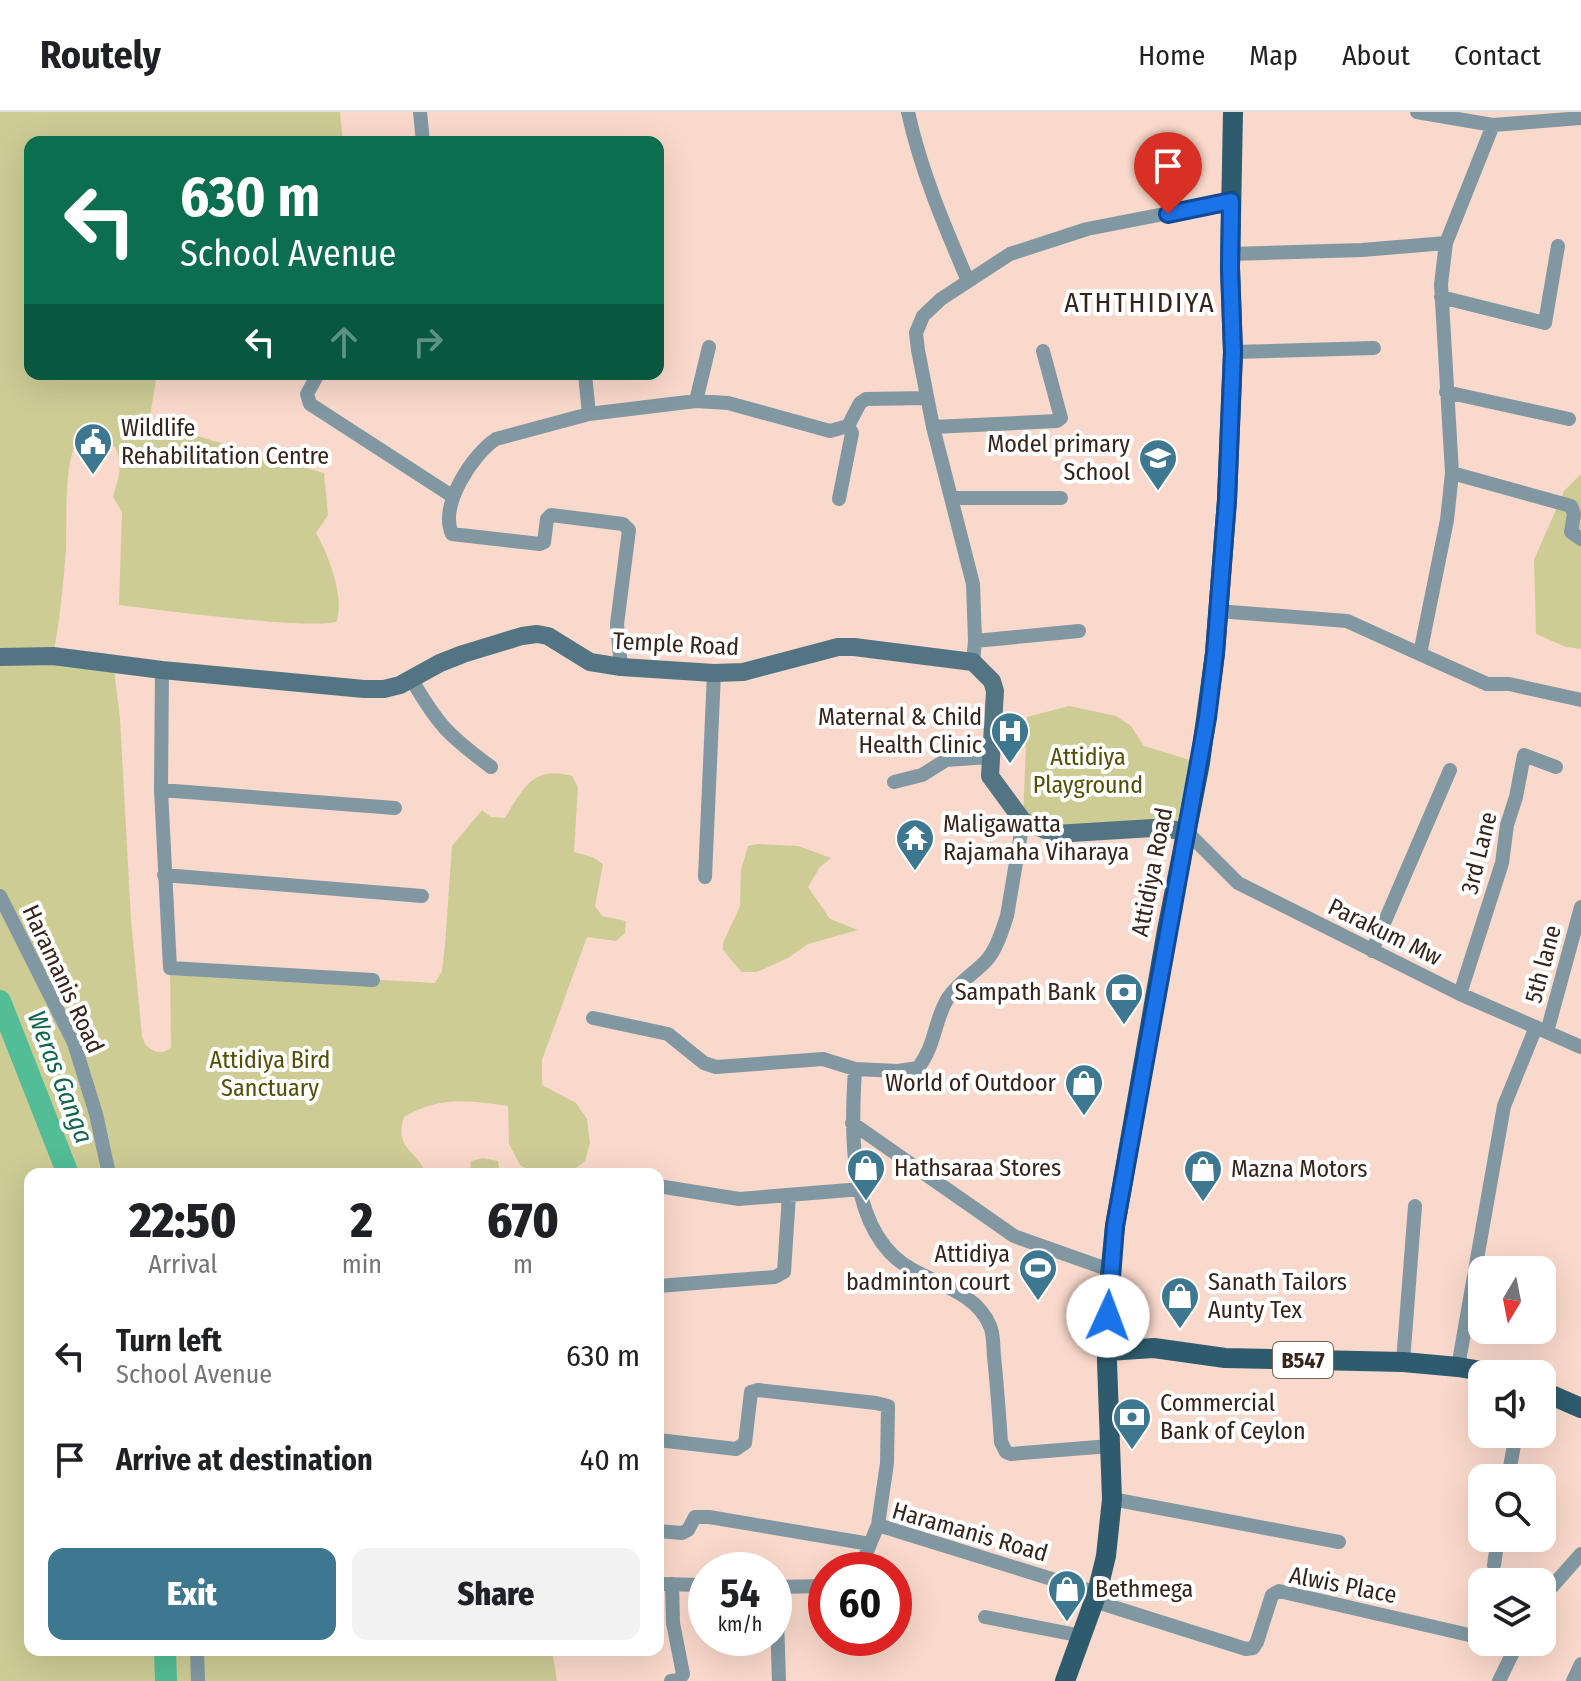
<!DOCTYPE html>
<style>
body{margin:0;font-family:"Fira Sans Condensed",sans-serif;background:#f2f2f2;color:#202124;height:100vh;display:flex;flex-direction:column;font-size:30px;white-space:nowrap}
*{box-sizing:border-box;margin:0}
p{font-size:26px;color:#757577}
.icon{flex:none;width:44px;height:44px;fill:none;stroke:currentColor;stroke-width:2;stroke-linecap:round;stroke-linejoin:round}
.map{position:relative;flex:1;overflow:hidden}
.drawer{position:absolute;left:24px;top:1056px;width:640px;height:488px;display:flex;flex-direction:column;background:#fff;border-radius:16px;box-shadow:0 8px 32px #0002}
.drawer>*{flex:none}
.top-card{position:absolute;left:24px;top:24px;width:640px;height:244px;border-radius:16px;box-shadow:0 8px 32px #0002;background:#0b6e4f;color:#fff;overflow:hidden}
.needle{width:52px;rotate:190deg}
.tools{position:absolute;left:1468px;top:1144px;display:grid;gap:16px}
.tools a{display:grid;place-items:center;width:88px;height:88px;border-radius:16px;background:#fff;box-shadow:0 8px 32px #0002;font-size:40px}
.speed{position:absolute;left:688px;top:1440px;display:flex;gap:16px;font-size:40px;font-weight:700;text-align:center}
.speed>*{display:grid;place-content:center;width:104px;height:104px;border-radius:50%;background:#fff;box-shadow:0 8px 32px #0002;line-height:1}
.speed small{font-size:20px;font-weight:400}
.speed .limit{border:12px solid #d22;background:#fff;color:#111}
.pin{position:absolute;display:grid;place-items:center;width:68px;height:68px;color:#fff;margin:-82px -34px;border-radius:50% 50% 50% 0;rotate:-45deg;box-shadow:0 0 8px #0007}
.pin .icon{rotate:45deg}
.me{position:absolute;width:88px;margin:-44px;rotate:2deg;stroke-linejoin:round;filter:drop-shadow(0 0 6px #0008)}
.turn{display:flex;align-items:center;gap:28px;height:168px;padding:0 24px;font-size:36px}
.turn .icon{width:104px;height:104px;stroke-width:2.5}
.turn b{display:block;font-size:56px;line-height:68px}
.lanes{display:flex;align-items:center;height:76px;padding:0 24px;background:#0003;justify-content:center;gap:40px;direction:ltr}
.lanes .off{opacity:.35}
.eta{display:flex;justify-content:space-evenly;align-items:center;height:136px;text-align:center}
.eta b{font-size:48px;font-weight:800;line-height:56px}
.primary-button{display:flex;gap:16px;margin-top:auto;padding:16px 24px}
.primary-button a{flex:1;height:92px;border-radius:16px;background:#3d7890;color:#fff;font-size:32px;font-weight:800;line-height:92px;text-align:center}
.primary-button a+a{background:#f2f2f2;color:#202124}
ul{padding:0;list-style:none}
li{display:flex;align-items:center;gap:24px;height:104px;padding:0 24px}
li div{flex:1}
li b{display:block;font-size:30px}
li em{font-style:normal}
header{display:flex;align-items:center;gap:48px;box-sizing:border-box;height:112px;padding:0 40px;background:#fff;border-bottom:2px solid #e0e0e0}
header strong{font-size:38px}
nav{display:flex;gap:44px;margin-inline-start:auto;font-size:28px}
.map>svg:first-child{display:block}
.green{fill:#cdcc95}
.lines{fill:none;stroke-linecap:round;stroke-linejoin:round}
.river{stroke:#52bd96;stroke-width:22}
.street{stroke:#8198a2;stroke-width:14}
.secondary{stroke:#527483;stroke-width:18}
.primary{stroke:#2e5b6d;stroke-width:20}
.route-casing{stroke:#114b97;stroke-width:20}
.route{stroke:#1a73e8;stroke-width:14}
.labels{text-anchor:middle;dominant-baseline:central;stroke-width:8;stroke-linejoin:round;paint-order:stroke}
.shield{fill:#fff;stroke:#72655e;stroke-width:2}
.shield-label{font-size:22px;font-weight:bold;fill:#362319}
.poi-label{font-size:24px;fill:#362319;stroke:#fff;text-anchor:start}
.street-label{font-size:24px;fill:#362319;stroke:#fff}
.park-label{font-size:24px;fill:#534f04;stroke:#fff}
.water-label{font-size:26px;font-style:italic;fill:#11654b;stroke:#fff}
.quarter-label{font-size:28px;letter-spacing:2px;fill:#362319;stroke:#fff}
</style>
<header>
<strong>Routely</strong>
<nav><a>Home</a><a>Map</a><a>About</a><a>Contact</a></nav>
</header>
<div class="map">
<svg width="1581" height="1569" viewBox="0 0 1581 1569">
<rect width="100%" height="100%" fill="#f9d9cb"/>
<path class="green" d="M0,0H340L343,30H30V262H157L149,310L324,361L328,403L316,421C329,444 344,483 337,509C319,519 152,497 119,493L122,400L113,385C118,366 124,354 115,335C105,331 90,322 80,328C63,339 67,417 66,438C63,473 60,509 53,543L113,550L120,606L131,808L142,924L145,932C153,940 162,944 171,935L170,856L435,871L442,859L445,832L452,734L482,698L491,705L505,706C523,677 533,653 572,664L578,675L574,740L592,745L603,752L595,794L602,804L626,809L625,821L616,829L587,825L542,948V973L576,991L587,1007L590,1031L585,1049L570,1061L536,1062L520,1053L509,1032L508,994C469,988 439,984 404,1005C394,1036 415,1037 427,1062H30V1538H552L557,1569H0Z
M1581,362V537L1566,535L1536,522L1534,448L1564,379Z
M1069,594L1116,604L1131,614L1144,634L1200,651L1186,719L1103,720L1023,709L1027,605Z
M758,732L798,734L831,746L820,755L808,775L830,807L858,818L808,832L788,846L757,860H742L738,856L723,838V831L740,794L741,758L748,734Z
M483,1046L498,1049L500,1062H470L471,1049Z"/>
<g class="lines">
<path class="river" d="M0,889L68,1062
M165,1538L166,1569"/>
<path class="street" d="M420,0L423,30
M908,0C921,59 944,113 968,169
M1417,0L1493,13L1581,6
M1230,142L1362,138L1446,131
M1441,185L1545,211L1558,134
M1233,240L1374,236
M318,262L307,282L310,292L452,384
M585,262L589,302
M1446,280L1569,307
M696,289L709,235
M933,315L1057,309L1061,306L1043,239
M1452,361L1571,394L1574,402L1571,420L1581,427
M951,386H1061
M839,387L852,321L848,314
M1218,499L1347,509L1420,542L1447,408L1452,361L1441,172L1446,131L1493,13
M975,529L1079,519
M1420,542L1487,572H1509L1581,588
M973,550L975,529L973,472L933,315L918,238L916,221L923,204L941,187L1010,142L1087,117L1231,89
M621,555L617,512L629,418L623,412L551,403L547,407L544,430L540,432L452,422C439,393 473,342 496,327L589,302L696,289L728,291L830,319L848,314L860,291L866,287L927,286
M162,558L161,678L170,856L373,868
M412,568C438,613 449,624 491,655
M894,670L922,663L946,648L990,645
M161,678L395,696
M1186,719L1238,771L1460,882L1581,935
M164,763L422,784
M705,765L714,561
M0,784L74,931L96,1002L109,1062
M1372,839L1450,658
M1460,882L1502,751L1507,713L1516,685L1524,643L1556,655
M593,906L668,922L704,951L716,955L823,947L855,957L898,959L918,956C936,933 934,908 948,886C957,872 973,862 985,850C996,839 1002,819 1007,804L1023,709
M1547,920L1581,795
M855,957C851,1020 847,1123 913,1158C940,1173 977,1182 990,1214C994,1222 993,1235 994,1244C997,1273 999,1301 1001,1330L1006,1340L1011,1342L1110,1334
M852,1011L1014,1124L1110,1158
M658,1074L739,1087L861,1077
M658,1174L775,1165L784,1160L789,1083
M1403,1250L1415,1094
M1458,1255L1504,994L1536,915
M658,1328L736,1337L745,1331L751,1280L758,1278L876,1291L888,1294L887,1351L878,1413
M1508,1366L1516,1322
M1112,1387L1339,1430
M658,1419L682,1421L688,1418L695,1405H709L870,1432L878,1413L1097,1481
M1494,1453L1498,1426
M860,1458L870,1432
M658,1472L706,1473
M774,1475L826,1474
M776,1475L779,1569
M1542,1486L1581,1442
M1094,1489L1246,1537L1253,1536L1257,1530L1272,1483L1279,1479L1482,1526
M985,1505L1082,1524
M1497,1530L1515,1534
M197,1538L198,1569
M671,1569L679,1568L683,1562L673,1511L672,1472
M1499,1569L1518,1530
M1573,1569L1581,1552"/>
<path class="secondary" d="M0,545L53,544L162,558L364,577H384L400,573L440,551L463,542L522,524L537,522L548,524L590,550L621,555L714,561L743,560L838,535H854L973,550L992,569L995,579L990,664L1023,709L1055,722L1153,716L1186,719"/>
<path class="primary" d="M1107,1239L1154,1236L1225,1246L1403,1250L1458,1255L1499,1262
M1542,1279L1581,1296
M1065,1569L1097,1481L1106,1444L1112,1387L1107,1250L1108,1182L1115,1114L1167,818L1200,651L1215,541L1227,388L1233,240L1230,156L1233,0"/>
</g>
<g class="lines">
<g class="route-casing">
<path id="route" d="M1108,1204L1115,1114L1207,606L1215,541L1227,388L1233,240L1230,156L1231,89L1168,102"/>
</g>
<use href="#route" class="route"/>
</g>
<defs>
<g id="civic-pin" transform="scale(2)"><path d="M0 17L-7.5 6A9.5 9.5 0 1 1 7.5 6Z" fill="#3d7890" stroke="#fff"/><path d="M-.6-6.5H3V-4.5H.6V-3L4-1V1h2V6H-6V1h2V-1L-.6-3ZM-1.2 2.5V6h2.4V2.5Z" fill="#fff"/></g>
<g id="school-pin" transform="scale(2)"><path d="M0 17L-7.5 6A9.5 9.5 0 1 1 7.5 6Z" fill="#3d7890" stroke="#fff"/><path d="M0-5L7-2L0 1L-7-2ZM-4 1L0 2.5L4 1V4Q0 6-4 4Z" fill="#fff"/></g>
<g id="hospital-pin" transform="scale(2)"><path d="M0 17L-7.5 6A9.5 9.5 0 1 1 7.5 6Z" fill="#3d7890" stroke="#fff"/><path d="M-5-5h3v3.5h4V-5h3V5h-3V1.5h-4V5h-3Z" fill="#fff"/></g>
<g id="temple-pin" transform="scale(2)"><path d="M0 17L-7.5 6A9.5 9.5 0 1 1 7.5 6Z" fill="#3d7890" stroke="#fff"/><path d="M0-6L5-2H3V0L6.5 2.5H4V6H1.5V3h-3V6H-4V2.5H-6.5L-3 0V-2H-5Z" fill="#fff"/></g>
<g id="bank-pin" transform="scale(2)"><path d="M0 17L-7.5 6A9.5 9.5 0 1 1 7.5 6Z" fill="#3d7890" stroke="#fff"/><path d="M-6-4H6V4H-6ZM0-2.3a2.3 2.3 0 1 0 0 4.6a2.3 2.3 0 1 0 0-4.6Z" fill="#fff"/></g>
<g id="shop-pin" transform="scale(2)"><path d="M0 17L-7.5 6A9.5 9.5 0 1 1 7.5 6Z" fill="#3d7890" stroke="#fff"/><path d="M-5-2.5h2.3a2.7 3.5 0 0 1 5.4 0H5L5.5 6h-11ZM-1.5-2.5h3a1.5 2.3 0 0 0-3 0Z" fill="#fff"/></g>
<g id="stadium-pin" transform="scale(2)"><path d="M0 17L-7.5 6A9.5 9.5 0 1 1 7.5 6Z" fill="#3d7890" stroke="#fff"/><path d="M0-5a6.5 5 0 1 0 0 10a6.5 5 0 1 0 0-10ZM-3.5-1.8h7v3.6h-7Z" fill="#fff"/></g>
</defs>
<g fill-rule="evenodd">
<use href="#civic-pin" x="93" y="330"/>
<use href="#school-pin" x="1158" y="346"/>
<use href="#hospital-pin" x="1010" y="619"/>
<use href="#temple-pin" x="915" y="726"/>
<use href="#bank-pin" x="1124" y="880"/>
<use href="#shop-pin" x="1084" y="971"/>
<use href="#shop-pin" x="866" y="1056"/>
<use href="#shop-pin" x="1203" y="1057"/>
<use href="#stadium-pin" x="1038" y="1156"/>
<use href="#shop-pin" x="1180" y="1184"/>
<use href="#bank-pin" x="1132" y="1305"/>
<use href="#shop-pin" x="1067" y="1477"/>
</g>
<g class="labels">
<rect class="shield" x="1273" y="1230" width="60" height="36" rx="6"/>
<g class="shield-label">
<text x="1303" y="1248">B547</text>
</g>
<g class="poi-label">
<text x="121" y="316">Wildlife<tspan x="121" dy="28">Rehabilitation Centre</tspan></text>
<text x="1130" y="332" text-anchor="end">Model primary<tspan x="1130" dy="28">School</tspan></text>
<text x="982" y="605" text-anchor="end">Maternal &amp; Child<tspan x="982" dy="28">Health Clinic</tspan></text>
<text x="943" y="712">Maligawatta<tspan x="943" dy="28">Rajamaha Viharaya</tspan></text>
<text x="1096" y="880" text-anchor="end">Sampath Bank</text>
<text x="1056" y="971" text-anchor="end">World of Outdoor</text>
<text x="894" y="1056">Hathsaraa Stores</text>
<text x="1231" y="1057">Mazna Motors</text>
<text x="1010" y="1142" text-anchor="end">Attidiya<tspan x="1010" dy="28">badminton court</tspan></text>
<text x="1208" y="1170">Sanath Tailors<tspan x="1208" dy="28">Aunty Tex</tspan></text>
<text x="1160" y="1291">Commercial<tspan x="1160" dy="28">Bank of Ceylon</tspan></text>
<text x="1095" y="1477">Bethmega</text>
</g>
<g class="street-label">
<text transform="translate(676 532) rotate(3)">Temple Road</text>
<text transform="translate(1479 741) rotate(-76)">3rd Lane</text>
<text transform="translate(1152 760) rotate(-79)">Attidiya Road</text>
<text transform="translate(1385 820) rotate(26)">Parakum Mw</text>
<text transform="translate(1543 852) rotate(-75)">5th lane</text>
<text transform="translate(63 867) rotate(65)">Haramanis Road</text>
<text transform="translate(970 1420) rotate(16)">Haramanis Road</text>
<text transform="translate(1343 1473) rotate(11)">Alwis Place</text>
</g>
<g class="park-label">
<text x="1088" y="645">Attidiya<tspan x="1088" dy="28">Playground</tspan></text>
<text x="270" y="948">Attidiya Bird<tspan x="270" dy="28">Sanctuary</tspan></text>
</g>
<g class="water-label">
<text transform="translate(60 965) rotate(69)">Weras Ganga</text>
</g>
<g class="quarter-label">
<text x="1140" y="190">ATHTHIDIYA</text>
</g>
</g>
</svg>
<div class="tools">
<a><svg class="needle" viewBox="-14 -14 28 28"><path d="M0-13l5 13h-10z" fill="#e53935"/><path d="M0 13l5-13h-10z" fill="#757577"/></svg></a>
<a><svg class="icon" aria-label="sound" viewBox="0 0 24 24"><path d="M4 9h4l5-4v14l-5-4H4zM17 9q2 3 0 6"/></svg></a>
<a><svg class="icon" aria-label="search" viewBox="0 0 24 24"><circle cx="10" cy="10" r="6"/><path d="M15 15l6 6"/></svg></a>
<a><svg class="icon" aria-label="layers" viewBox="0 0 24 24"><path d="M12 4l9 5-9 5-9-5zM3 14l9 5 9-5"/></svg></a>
</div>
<div class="speed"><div>54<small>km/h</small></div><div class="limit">60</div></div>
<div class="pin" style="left:1168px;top:102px;background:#d93025"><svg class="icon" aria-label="arrive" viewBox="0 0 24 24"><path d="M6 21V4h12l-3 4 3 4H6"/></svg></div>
<svg class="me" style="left:1108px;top:1204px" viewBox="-20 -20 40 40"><circle r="19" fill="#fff"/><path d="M0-13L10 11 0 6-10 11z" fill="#1a73e8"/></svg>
<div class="top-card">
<div class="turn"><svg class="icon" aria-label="left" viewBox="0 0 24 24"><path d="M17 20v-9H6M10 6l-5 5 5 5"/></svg><div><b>630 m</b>School Avenue</div></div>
<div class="lanes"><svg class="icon" aria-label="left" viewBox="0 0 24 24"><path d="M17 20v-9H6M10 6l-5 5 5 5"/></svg><svg class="icon off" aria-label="ahead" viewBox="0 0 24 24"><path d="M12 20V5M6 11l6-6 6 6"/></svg><svg class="icon off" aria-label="right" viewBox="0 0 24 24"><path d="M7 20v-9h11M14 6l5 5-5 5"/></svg></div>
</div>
<section class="drawer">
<div class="eta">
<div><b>22:50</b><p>Arrival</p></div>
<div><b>2</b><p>min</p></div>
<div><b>670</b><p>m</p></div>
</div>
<ul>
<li><svg class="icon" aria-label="left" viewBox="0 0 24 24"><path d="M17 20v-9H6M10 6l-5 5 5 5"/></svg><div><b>Turn left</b><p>School Avenue</p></div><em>630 m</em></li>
<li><svg class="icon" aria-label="arrive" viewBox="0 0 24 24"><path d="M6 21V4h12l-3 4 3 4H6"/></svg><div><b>Arrive at destination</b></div><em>40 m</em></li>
</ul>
<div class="primary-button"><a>Exit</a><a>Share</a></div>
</section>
</div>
